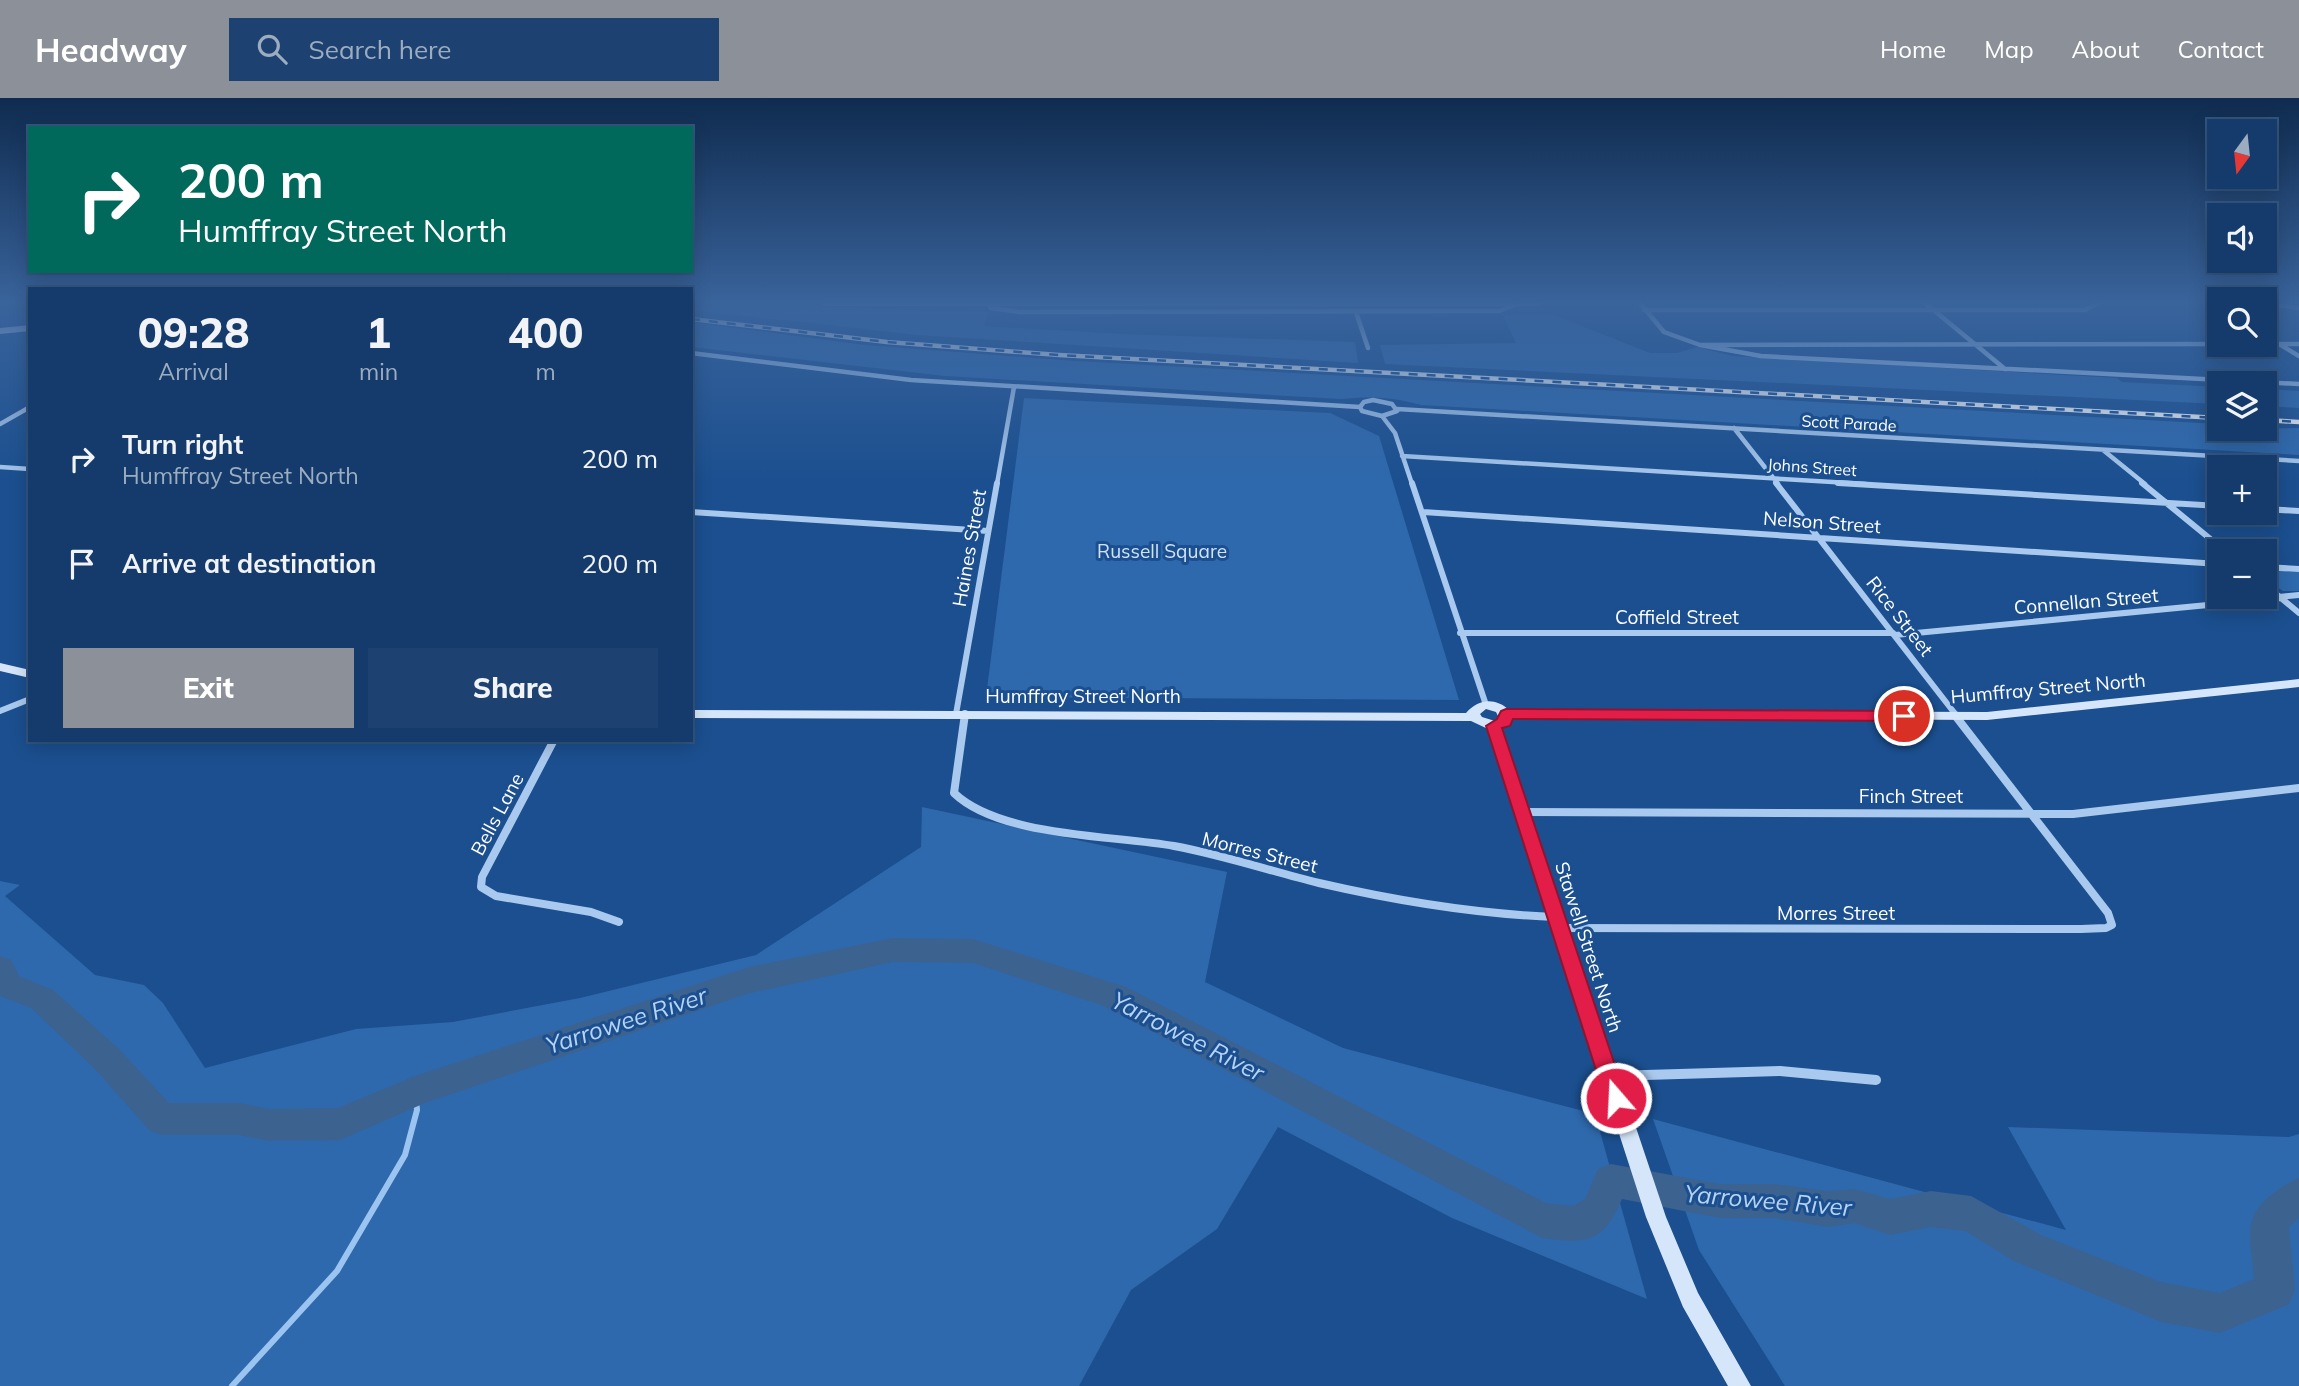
<!DOCTYPE html>
<meta charset="utf-8">
<style>
body{margin:0;font-family:Mulish,sans-serif;background:#1d4271;color:#f1f3f6;height:100vh;display:flex;flex-direction:column;font-size:26px;white-space:nowrap}
*{box-sizing:border-box;margin:0}
p{font-size:23px;color:#9dadc1}
.icon{flex:none;width:38px;height:38px;fill:none;stroke:currentColor;stroke-width:2;stroke-linecap:round;stroke-linejoin:round}
.map{position:relative;flex:1;overflow:hidden}
.drawer{position:absolute;left:28px;top:189px;width:665px;height:455px;display:flex;flex-direction:column;background:#143b6b;border-radius:0px;box-shadow:0 4px 18px #0003,0 0 0 2px #33557e}
.drawer>*{flex:none}
.guide{position:absolute;left:28px;top:28px;width:665px;height:147px;border-radius:0px;box-shadow:0 4px 18px #0003,0 0 0 2px #33557e;background:#00695c;color:#fff;overflow:hidden}
.needle{width:46px;rotate:195deg}
.fabs{position:absolute;left:2207px;top:21px;display:grid;gap:14px}
.fabs a{display:grid;place-items:center;width:70px;height:70px;border-radius:0px;background:#143b6b;box-shadow:0 4px 18px #0003,0 0 0 2px #33557e;font-size:35px}
.pin{position:absolute;display:grid;place-items:center;width:60px;height:60px;color:#fff;margin:-30px;border:4px solid #fff;border-radius:50%;box-shadow:0 2px 7px #0007}
.me{position:absolute;width:77px;margin:-38px;rotate:341deg;stroke-linejoin:round;filter:drop-shadow(0 0 5px #0008)}
.turn{display:flex;align-items:center;gap:24px;height:147px;padding:0 35px;font-size:32px}
.turn .icon{width:91px;height:91px;stroke-width:2.5}
.turn b{display:block;font-size:49px;line-height:60px}
.eta{display:flex;justify-content:space-evenly;align-items:center;height:119px;text-align:center}
.eta b{font-size:42px;font-weight:800;line-height:49px}
.button{display:flex;gap:14px;margin-top:auto;padding:14px 35px}
.button a{flex:1;height:80px;border-radius:0px;background:#8c9099;color:#fff;font-size:28px;font-weight:800;line-height:80px;text-align:center}
.button a+a{background:#1d4271;color:#f1f3f6}
ul{padding:0;list-style:none}
li{display:flex;align-items:center;gap:21px;height:105px;padding:0 35px}
li div{flex:1}
li b{display:block;font-size:26px}
li em{font-style:normal}
header{display:flex;align-items:center;gap:42px;box-sizing:border-box;height:98px;padding:0 35px;background:#8c9099;color:#fff}
header strong{font-size:33px}
nav{display:flex;gap:38px;margin-inline-start:auto;font-size:24px}
.search{width:490px;height:63px;background:#1d4271;display:flex;align-items:center;gap:18px;box-sizing:border-box;padding:0 24px;border-radius:0px;color:#9dadc1;font-size:26px}
.map>svg:first-child{display:block}
.green{fill:#2e69ad}
.lines{fill:none;stroke-linecap:round;stroke-linejoin:round}
.stream{stroke:#9cc4f0;stroke-width:6}
.river{fill:#3c6290;fill-rule:evenodd}
.street-far3{stroke:#a9c9ee;stroke-width:4.5}
.street-far2{stroke:#a9c9ee;stroke-width:6}
.street-far1{stroke:#a9c9ee;stroke-width:8}
.street{stroke:#a9c9ee;stroke-width:10}
.secondary{fill:#d6e6fa;fill-rule:evenodd}
.rail-casing{stroke:#fff;stroke-width:4.5}
.rail{stroke:#1b4f8f;stroke-width:2.5;stroke-dasharray:9;stroke-linecap:butt}
.route{fill:#e11d48;stroke:#92132f;stroke-width:2}
.labels{text-anchor:middle;dominant-baseline:central;stroke-width:6;stroke-linejoin:round;paint-order:stroke}
.far-street-label{font-size:16px;fill:#fff;stroke:#1b4f8f}
.street-label{font-size:19px;fill:#fff;stroke:#1b4f8f}
.park-label{font-size:19px;fill:#cfe3fa;stroke:#1b4f8f}
.near-water-label{font-size:24px;font-style:italic;fill:#b5d3f5;stroke:#1b4f8f}
</style>
<header>
<strong>Headway</strong>
<div class="search"><svg class="icon" aria-label="search" viewBox="0 0 24 24"><circle cx="10" cy="10" r="6"/><path d="M15 15l6 6"/></svg>Search here</div>
<nav><a>Home</a><a>Map</a><a>About</a><a>Contact</a></nav>
</header>
<div class="map">
<svg width="2299" height="1288" viewBox="0 0 2299 1288">
<rect width="100%" height="100%" fill="#1b4f8f"/>
<path class="green" d="M691,205H781L876,211L989,214L984,228L1122,236L1355,244L1358,265L918,237L691,212Z
M1503,217H1554L1650,255H1677L1697,249L1733,258L2117,280L2122,284L2219,289V306L1385,266L1380,247L1516,245Z
M691,224L865,247L1075,263L2219,326V331L2299,330V357L1421,307C1394,299 1369,298 1341,301L945,278L691,249Z
M2264,291L2299,293V310L2265,308Z
M1024,300L1330,315L1379,338L1459,602L986,599Z
M2264,472L2299,474V493H2283L2265,481Z
M922,709L1227,774L1205,884L1343,950L1595,1016L1647,1201L1452,1120L1278,1029L1217,1131L1131,1192L1079,1288H0V783L20,787L5,798L95,877L144,887L163,905L205,970L356,931L453,924L580,900L756,857L921,749Z
M1653,1021L2066,1132L2008,1029L2289,1039L2299,1036V1288H1785L1699,1152Z"/>
<g class="lines">
<path class="stream" d="M232,1288L337,1173L405,1057L417,1012L415,993"/>
<path class="river" d="M893,840L973,841L1126,889L1546,1105L1573,1108L1585,1101L1598,1071L1611,1066L1720,1086H1774L1829,1093L1854,1091L1890,1101L1931,1093L1971,1098L2041,1137L2161,1184L2220,1195L2254,1181C2252,1146 2240,1122 2270,1098C2280,1090 2288,1084 2299,1080V1120L2289,1129L2295,1192L2289,1206L2220,1235L2161,1224L2014,1163L1965,1133L1931,1129L1890,1137L1854,1125L1829,1129L1774,1120H1720L1622,1101C1603,1146 1586,1146 1542,1140L1104,908L973,865L893,864L750,895L425,1005L340,1042L270,1043L239,1037H161L149,1032L95,971L31,910L0,898V858L11,862L19,878L53,892L119,951L169,1005H239L270,1011L338,1010L415,978L749,869Z"/>
<path class="street-far3" d="M1640,205L1664,234L1700,247L2219,246
M1925,205L2005,271
M2206,205L2219,212
M2264,205L2299,210
M989,207L991,210L1020,214L1499,213L1519,205
M1644,212H2085L2098,205
M1356,214L1368,250
M2264,237L2299,258
M2264,246H2299
M1700,247L1761,258L2299,286
M691,255L911,282L1360,309
M1373,302L1392,306L1397,313L1382,318L1362,313L1360,309L1364,304Z
M1397,311L2299,363
M1382,318L1395,335L1412,386
M0,326L30,309
M1734,330L1778,386
M2103,352L2145,386
M1402,358L1866,386
M0,369L30,371
M997,386L1014,289"/>
<path class="street-far2" d="M1412,385L1486,607
M1776,385L1956,617
M1838,385L2219,408
M2142,385L2225,453
M2264,411L2299,413
M691,414L988,433
M1423,414L2219,466
M2264,469L2299,471
M2264,486L2299,515
M2279,499L2299,497
M1460,535H1893
M1895,537L2281,500
M0,613L30,601
M956,616L997,385"/>
<path class="street-far1" d="M965,616L954,695C1000,739 1112,737 1174,748C1223,757 1270,773 1319,785C1397,803 1475,816 1556,819
M554,642L482,779L481,789L496,798L591,814L619,824
M1521,714L2073,716L2299,690
M1560,830L2081,831L2106,830L2112,827L2108,815L1954,616"/>
<path class="street" d="M1612,978L1780,973L1876,982"/>
<path class="secondary" d="M820,205H1543L1539,208H824Z
M30,227V233L0,236V230Z
M0,565L30,572V580L0,573Z
M2299,581V589L1987,622L1514,620L1510,628L1502,630L1666,1119L1698,1195L1751,1288H1728L1683,1209L1646,1119L1488,631L1471,623L691,620V612L1466,615C1478,601 1495,599 1509,612L1987,614ZM1486,611L1496,614L1500,622L1495,623L1482,619L1480,616Z"/>
<g class="rail-casing">
<path id="rail" d="M691,221L887,244L1059,257L2219,320
M2264,322L2299,324"/>
</g>
<use href="#rail" class="rail"/>
</g>
<linearGradient id="sky" x2="0" y2="1"><stop stop-color="#0f2b4f"/><stop offset="0.53" stop-color="#39639b"/><stop offset="1" stop-color="#39639b" stop-opacity="0"/></linearGradient>
<rect width="2299" height="385" fill="url(#sky)"/>
<path class="route" d="M1506,611L1904,613L1911,618L1904,623L1513,621L1510,628L1502,630L1626,1000L1623,1007L1616,1009L1608,1007L1605,1000L1486,628L1497,621L1501,613Z"/>
<g class="labels">
<g class="far-street-label">
<text transform="translate(1849 325) rotate(3)">Scott Parade</text>
<text transform="translate(1812 369) rotate(4)">Johns Street</text>
</g>
<g class="street-label">
<text transform="translate(1822 424) rotate(4)">Nelson Street</text>
<text transform="translate(969 450) rotate(-80)">Haines Street</text>
<text transform="translate(2086 503) rotate(-5)">Connellan Street</text>
<text transform="translate(1900 518) rotate(52)">Rice Street</text>
<text x="1677" y="519">Coffield Street</text>
<text transform="translate(2048 590) rotate(-5)">Humffray Street North</text>
<text x="1083" y="598">Humffray Street North</text>
<text x="1911" y="698">Finch Street</text>
<text transform="translate(497 716) rotate(-62)">Bells Lane</text>
<text transform="translate(1260 754) rotate(14)">Morres Street</text>
<text x="1836" y="815">Morres Street</text>
<text transform="translate(1589 849) rotate(72)">Stawell Street North</text>
</g>
<g class="park-label">
<text x="1162" y="453">Russell Square</text>
</g>
<g class="near-water-label">
<text transform="translate(626 922) rotate(-18)">Yarrowee River</text>
<text transform="translate(1188 938) rotate(27)">Yarrowee River</text>
<text transform="translate(1768 1102) rotate(5)">Yarrowee River</text>
</g>
</g>
</svg>
<div class="fabs">
<a><svg class="needle" viewBox="-14 -14 28 28"><path d="M0-13l5 13h-10z" fill="#e53935"/><path d="M0 13l5-13h-10z" fill="#9dadc1"/></svg></a>
<a><svg class="icon" aria-label="sound" viewBox="0 0 24 24"><path d="M4 9h4l5-4v14l-5-4H4zM17 9q2 3 0 6"/></svg></a>
<a><svg class="icon" aria-label="search" viewBox="0 0 24 24"><circle cx="10" cy="10" r="6"/><path d="M15 15l6 6"/></svg></a>
<a><svg class="icon" aria-label="layers" viewBox="0 0 24 24"><path d="M12 4l9 5-9 5-9-5zM3 14l9 5 9-5"/></svg></a>
<a>+</a>
<a>−</a>
</div>
<div class="pin" style="left:1904px;top:618px;background:#d93025"><svg class="icon" aria-label="arrive" viewBox="0 0 24 24"><path d="M6 21V4h12l-3 4 3 4H6"/></svg></div>
<svg class="me" style="left:1616px;top:1000px" viewBox="-20 -20 40 40"><circle r="17" fill="#e11d48" stroke="#fff" stroke-width="3"/><path d="M0-11L8 9 0 5-8 9z" fill="#fff"/></svg>
<div class="guide">
<div class="turn"><svg class="icon" aria-label="right" viewBox="0 0 24 24"><path d="M7 20v-9h11M14 6l5 5-5 5"/></svg><div><b>200 m</b>Humffray Street North</div></div>
</div>
<section class="drawer">
<div class="eta">
<div><b>09:28</b><p>Arrival</p></div>
<div><b>1</b><p>min</p></div>
<div><b>400</b><p>m</p></div>
</div>
<ul>
<li><svg class="icon" aria-label="right" viewBox="0 0 24 24"><path d="M7 20v-9h11M14 6l5 5-5 5"/></svg><div><b>Turn right</b><p>Humffray Street North</p></div><em>200 m</em></li>
<li><svg class="icon" aria-label="arrive" viewBox="0 0 24 24"><path d="M6 21V4h12l-3 4 3 4H6"/></svg><div><b>Arrive at destination</b></div><em>200 m</em></li>
</ul>
<div class="button"><a>Exit</a><a>Share</a></div>
</section>
</div>
